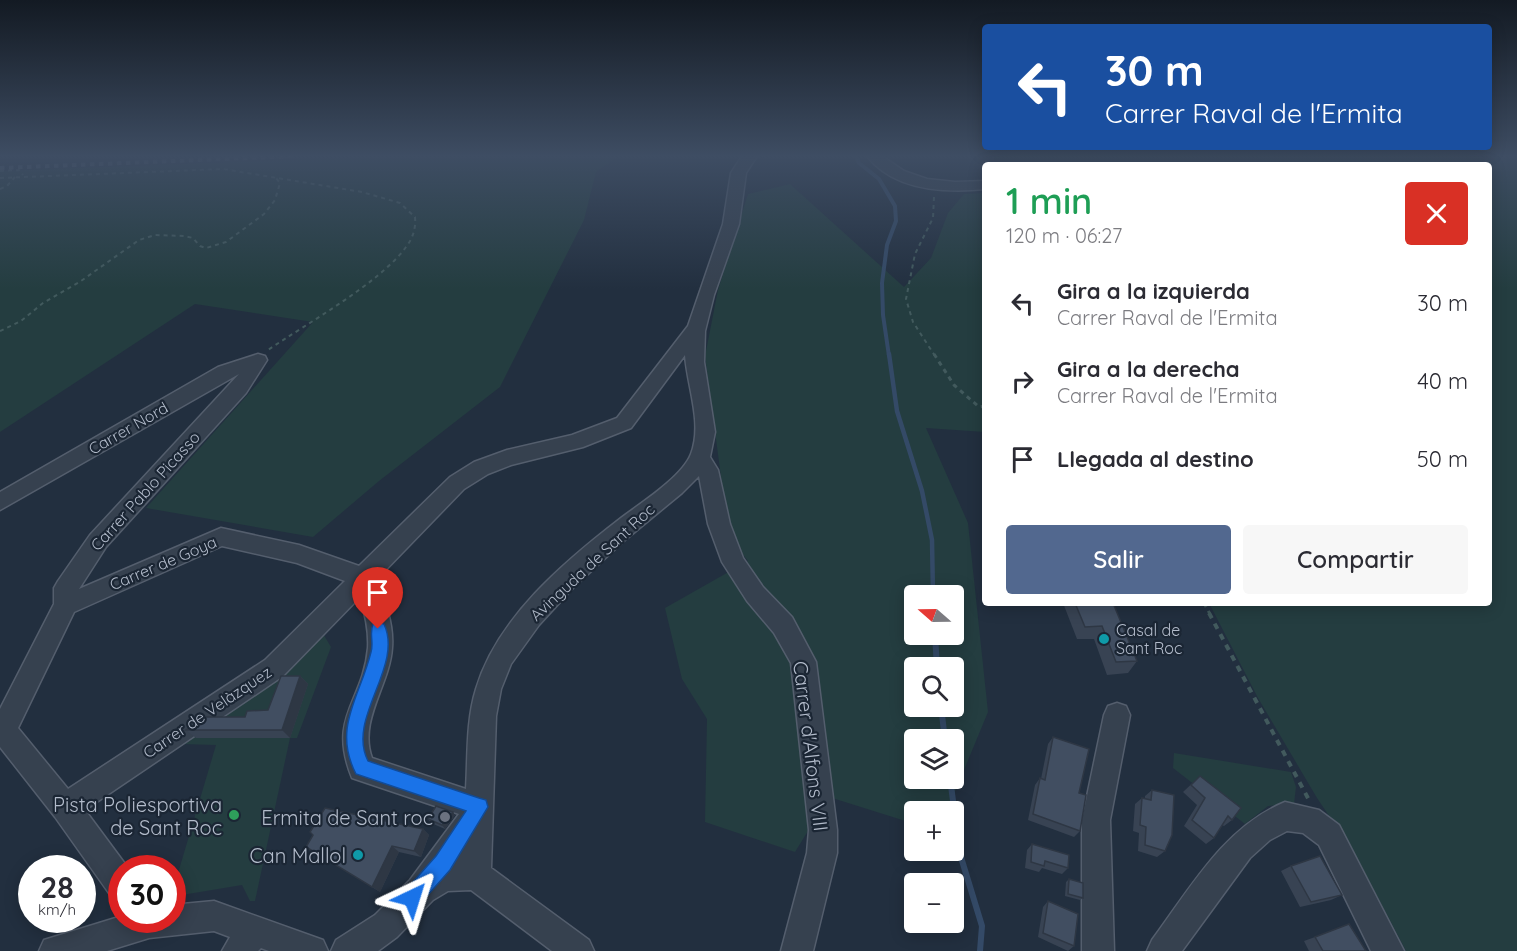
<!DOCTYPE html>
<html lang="es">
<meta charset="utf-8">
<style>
body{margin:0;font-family:Quicksand,sans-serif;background:#f7f7f7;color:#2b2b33;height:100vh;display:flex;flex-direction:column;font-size:22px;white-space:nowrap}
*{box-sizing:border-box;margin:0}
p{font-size:20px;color:#7c7c81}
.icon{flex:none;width:33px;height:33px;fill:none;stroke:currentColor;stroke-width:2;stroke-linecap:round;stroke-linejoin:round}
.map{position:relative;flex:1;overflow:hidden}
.drawer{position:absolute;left:982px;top:162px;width:510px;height:444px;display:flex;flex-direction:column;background:#fff;border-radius:6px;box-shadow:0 3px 15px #0003}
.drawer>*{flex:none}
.top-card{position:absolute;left:982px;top:24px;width:510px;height:126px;border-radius:6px;box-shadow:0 3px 15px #0003;background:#1a4fa0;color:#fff;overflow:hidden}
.needle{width:39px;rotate:290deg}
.tools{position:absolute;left:904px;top:585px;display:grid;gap:12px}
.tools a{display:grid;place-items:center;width:60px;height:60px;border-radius:6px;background:#fff;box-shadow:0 3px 15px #0003;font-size:30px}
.speed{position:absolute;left:18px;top:855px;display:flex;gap:12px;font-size:30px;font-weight:700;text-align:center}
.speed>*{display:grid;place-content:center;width:78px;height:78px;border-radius:50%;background:#fff;box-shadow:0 3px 15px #0003;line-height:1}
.speed small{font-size:15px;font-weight:400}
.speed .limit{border:9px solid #d22;background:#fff;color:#111}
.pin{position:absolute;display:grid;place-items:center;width:51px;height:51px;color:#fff;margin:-62px -26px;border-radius:50% 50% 50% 0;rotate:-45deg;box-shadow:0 0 6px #0007}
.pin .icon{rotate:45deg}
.me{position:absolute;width:66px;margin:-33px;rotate:41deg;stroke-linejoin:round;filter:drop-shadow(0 0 4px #0008)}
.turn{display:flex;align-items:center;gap:21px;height:126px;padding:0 24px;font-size:27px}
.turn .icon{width:78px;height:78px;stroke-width:2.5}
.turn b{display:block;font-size:42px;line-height:51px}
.round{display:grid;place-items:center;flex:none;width:63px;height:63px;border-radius:6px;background:#f7f7f7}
.summary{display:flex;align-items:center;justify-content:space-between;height:102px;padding:0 24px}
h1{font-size:36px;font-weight:600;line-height:45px;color:#1e9e55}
.primary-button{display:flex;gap:12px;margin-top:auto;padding:12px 24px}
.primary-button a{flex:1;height:69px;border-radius:6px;background:#52688f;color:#fff;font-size:24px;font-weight:600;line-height:69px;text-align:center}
.primary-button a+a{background:#f7f7f7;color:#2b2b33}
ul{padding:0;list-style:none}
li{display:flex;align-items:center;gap:18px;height:78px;padding:0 24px}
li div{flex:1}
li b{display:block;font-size:22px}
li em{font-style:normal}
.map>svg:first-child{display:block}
.green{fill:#243d40;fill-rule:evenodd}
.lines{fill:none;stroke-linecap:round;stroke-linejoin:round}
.stream-far2{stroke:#344a67;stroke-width:4}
.stream-far1{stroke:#344a67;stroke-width:4.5}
.stream{stroke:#344a67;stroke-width:6}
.minor-casing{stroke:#545e6d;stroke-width:3}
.path-far2{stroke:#425a5d;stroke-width:2;stroke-dasharray:4 4;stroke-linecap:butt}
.path-far1{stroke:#425a5d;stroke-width:3;stroke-dasharray:4.5 4.5;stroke-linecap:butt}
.path{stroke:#425a5d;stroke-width:4;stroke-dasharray:6 6;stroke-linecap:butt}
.minor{fill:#36414f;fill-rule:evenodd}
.rail{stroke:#586576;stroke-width:4;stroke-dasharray:4.5 4.5;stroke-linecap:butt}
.wall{fill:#384353}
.shaded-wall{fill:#2e3744}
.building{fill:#414e61;stroke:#2e3744;stroke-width:1.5}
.route{fill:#1a73e8;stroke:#114b97;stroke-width:1.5}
.culture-dot{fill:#0f9aa8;stroke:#1b2634;stroke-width:2}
.leisure-dot{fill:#2e9e5b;stroke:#1b2634;stroke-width:2}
.worship-dot{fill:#6b7280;stroke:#1b2634;stroke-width:2}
.labels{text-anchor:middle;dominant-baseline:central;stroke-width:4.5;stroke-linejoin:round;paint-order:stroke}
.street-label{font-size:16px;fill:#b2bbca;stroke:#1b2634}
.poi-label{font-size:16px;fill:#b2bbca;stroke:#1b2634;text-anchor:start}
.near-street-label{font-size:20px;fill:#b2bbca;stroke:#1b2634}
.near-poi-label{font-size:20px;fill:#b2bbca;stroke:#1b2634;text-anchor:end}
</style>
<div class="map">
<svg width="1517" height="951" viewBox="0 0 1517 951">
<rect width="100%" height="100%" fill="#222f3f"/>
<path class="green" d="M392,156H618L596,172L584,220L500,387L379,481L313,537L146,508L313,322L195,304L0,432V171Z
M1261,156H1517V951H1406L1356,856L1317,798L1258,698L1209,603H1490V165H1263Z
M790,184L904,287L931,258L948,213L964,194L985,193V432L926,428L968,523L988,712L947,811L915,812V824L829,797L795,852L705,822L707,719L682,679L665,608L748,561L729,537L705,356L718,290L748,194ZM915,596H954V634H915ZM915,668H954V706H915ZM915,740H954V778H915Z
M322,632L331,647L297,738H290L255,901H250L242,885L176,896L173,890L216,745L181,744Z
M1174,753L1291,772L1296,787L1294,804L1268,806L1245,824L1173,768Z"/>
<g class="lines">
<path class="stream-far2" d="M856,156L859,163L879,179L895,206L896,221L887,245L882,283L883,315L889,356"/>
<path class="stream-far1" d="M889,354L897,411L922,491L932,540L933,596"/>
<path class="stream" d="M935,634L937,668
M941,706L945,740
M950,778L960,854L982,926L980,951"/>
<g class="minor-casing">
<path id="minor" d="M742,156H757L746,173L739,224L714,295L705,331L704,362L715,432L710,457L718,470L730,524L743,558L763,587L792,617L816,662L837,830V853L813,951H781L807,853L809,830L791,663L774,633L747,601L722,562L708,524L699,476L682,493L625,540L573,588L539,625L511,664L501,689L496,716L491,868L589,940L594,951H552L471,890L448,891L433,900L397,937L378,951H331L336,940L375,915L410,880L459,814L352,778C327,716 363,703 368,648C369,630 365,613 360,597L283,676L85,810L128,868H122V900L111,896L55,817L0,747V709L54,604V588L58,581L90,535L239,374L0,510V492L218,367L258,354L265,356L267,360L246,393L106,547L79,589L221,528L299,545L359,566L450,477L474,462L507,450L572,435L617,418L688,326L723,224L731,173ZM685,355C687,386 703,423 691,454C682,477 641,503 621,518C564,562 497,618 476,689C466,721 468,756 466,789L372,758C358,721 390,684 392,648C394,624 385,601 376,580L464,489L488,474L511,465L583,447L631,428ZM222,546L297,563L345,581L265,660L68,789L18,728L74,612Z
M867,156H882L904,171L927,179L955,182L986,181V189C945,193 894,191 867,156Z
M1117,703L1126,706L1130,715L1110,820L1114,951H1082V820L1104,715L1108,706Z
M1285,802L1319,810L1339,825L1404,951H1371L1319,845L1303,833L1287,831L1270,840L1250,858L1182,951H1147L1152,940C1190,889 1224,827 1285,802Z
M214,901L323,940L328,951H269L261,948L258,951H222L230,937L214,931L149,938L107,951H39L44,940L122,916V920H172V905Z"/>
</g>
<path class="path-far2" d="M0,171L19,170L23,175
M0,178L223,169L362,192L400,203L415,217C416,228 413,238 406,247C380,283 306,324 268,350
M0,189L7,186L15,177
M934,197L933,218L915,254L906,299L913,322L935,356
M0,331L21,321L43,303L81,281L139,240L155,235L184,236L193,238L200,246L206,248L226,242L264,214L275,200L280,183L276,178"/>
<path class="path-far1" d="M934,354L954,385L979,407L986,406
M1204,603L1210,614"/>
<path class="path" d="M1209,613L1309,800"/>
<use href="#minor" class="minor"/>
<path class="rail" d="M0,168L297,156"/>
</g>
<path class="wall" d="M1063,603H1113L1137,661L1128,673L1107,675L1094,639H1077Z
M300,676L308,684L290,738H196L186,730L245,717L268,710Z
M1053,737L1079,793L1080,831L1074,837L1028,820L1035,785L1040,778L1041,779L1048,744Z
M1200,776L1232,820L1224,826L1222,825L1214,838L1206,844L1184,826L1197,805L1183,792Z
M1152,790L1165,851L1157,857L1138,851L1139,833L1133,831L1135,804L1142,798H1145V796Z
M455,815L445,829L431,823L428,819Z
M423,829L429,835L421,857L399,852L380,892L306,847Z
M1032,844L1068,868L1062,874L1042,868L1039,872L1025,868L1027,850Z
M1291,866L1342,895L1331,900L1300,907L1281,871Z
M1069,879L1083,898L1080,900L1065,896L1066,882Z
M1048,901L1074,946L1068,951L1038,937L1043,907Z
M1315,937L1366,951H1309L1304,941Z"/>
<path class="shaded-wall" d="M300,676L308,684L290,738L282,730Z
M453,812L455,815L445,829L442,825Z
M423,829L429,835L421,857L414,851Z
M392,846L399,852L380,892L372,887Z"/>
<path class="building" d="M1075,603H1113L1137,661L1116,662L1102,626L1085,627Z
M281,676H300L282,730H186L206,717H245L247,711L268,710Z
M1053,737L1089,749L1079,793L1086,795L1080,831L1033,814L1040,778L1045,780Z
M1200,776L1241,808L1232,820L1228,816L1214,838L1192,820L1205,798L1191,785Z
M1152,790L1174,795L1172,835L1165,851L1145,845L1146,827L1140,825L1142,798L1151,800Z
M436,806L453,812L442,825L428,819Z
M325,808L423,829L414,851L392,846L372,887L306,847L313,835L310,832Z
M1032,844L1069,855L1068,868L1045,861L1044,866L1031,862Z
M1320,856L1342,895L1311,902L1291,866Z
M1069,879L1083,883V898L1068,894Z
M1048,901L1078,914L1074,946L1043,933Z
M1349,924L1366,951H1323L1315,937Z"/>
<linearGradient id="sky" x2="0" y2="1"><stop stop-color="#131a23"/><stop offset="0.54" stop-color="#3e4d63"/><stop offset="1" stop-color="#3e4d63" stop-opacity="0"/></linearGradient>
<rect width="1517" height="289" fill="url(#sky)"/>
<path class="route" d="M378,622L384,624C404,667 346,718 368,761L479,798L486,800L488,807L450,870L419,905L412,908L405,905L403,898L405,891L436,856L466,811L356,774C332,728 360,697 371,652C374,643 369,633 373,624Z"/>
<g class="culture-dot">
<circle cx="1104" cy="639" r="6"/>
<circle cx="358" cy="855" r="6"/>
</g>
<circle class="leisure-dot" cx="234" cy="815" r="6"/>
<circle class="worship-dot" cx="445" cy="817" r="6"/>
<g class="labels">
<g class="street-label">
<text transform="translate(128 428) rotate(-30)">Carrer Nord</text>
<text transform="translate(145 491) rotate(-48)">Carrer Pablo Picasso</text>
<text transform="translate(592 562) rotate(-43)">Avinguda de Sant Roc</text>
<text transform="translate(163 563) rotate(-23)">Carrer de Goya</text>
<text transform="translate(207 712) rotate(-34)">Carrer de Velàzquez</text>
</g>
<g class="poi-label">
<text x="1116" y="630">Casal de<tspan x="1116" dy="18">Sant Roc</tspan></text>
</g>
<g class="near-street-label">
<text transform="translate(811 746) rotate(83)">Carrer d'Alfons VIII</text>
</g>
<g class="near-poi-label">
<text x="222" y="804">Pista Poliesportiva<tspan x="222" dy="23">de Sant Roc</tspan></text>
<text x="433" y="817">Ermita de Sant roc</text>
<text x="346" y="855">Can Mallol</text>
</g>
</g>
</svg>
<div class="tools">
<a><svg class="needle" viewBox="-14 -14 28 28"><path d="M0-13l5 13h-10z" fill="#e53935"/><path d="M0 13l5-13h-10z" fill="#7c7c81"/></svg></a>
<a><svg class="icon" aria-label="search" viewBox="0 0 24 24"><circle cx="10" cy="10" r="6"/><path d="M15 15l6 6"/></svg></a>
<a><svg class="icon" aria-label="layers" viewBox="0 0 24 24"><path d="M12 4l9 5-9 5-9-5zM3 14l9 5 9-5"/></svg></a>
<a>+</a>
<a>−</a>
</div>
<div class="speed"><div>28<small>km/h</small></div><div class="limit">30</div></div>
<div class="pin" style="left:378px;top:629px;background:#d93025"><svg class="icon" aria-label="arrive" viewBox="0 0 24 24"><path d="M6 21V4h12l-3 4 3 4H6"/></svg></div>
<svg class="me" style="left:412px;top:898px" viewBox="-20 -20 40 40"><path d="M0-17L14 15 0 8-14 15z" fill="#1a73e8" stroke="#fff" stroke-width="4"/></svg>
<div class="top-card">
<div class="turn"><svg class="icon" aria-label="left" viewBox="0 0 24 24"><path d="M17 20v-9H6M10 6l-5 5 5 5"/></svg><div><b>30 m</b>Carrer Raval de l'Ermita</div></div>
</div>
<section class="drawer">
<div class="summary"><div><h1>1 min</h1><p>120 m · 06:27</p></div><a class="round" style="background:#d93025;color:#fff"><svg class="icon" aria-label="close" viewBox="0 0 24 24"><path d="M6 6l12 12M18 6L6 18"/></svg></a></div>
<ul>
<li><svg class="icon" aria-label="left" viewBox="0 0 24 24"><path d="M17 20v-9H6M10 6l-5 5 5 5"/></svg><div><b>Gira a la izquierda</b><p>Carrer Raval de l'Ermita</p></div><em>30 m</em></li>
<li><svg class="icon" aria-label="right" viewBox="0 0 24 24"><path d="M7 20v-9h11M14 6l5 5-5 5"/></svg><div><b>Gira a la derecha</b><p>Carrer Raval de l'Ermita</p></div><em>40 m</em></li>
<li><svg class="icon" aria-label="arrive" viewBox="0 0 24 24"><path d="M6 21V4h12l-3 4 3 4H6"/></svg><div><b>Llegada al destino</b></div><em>50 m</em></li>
</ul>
<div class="primary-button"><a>Salir</a><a>Compartir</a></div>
</section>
</div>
